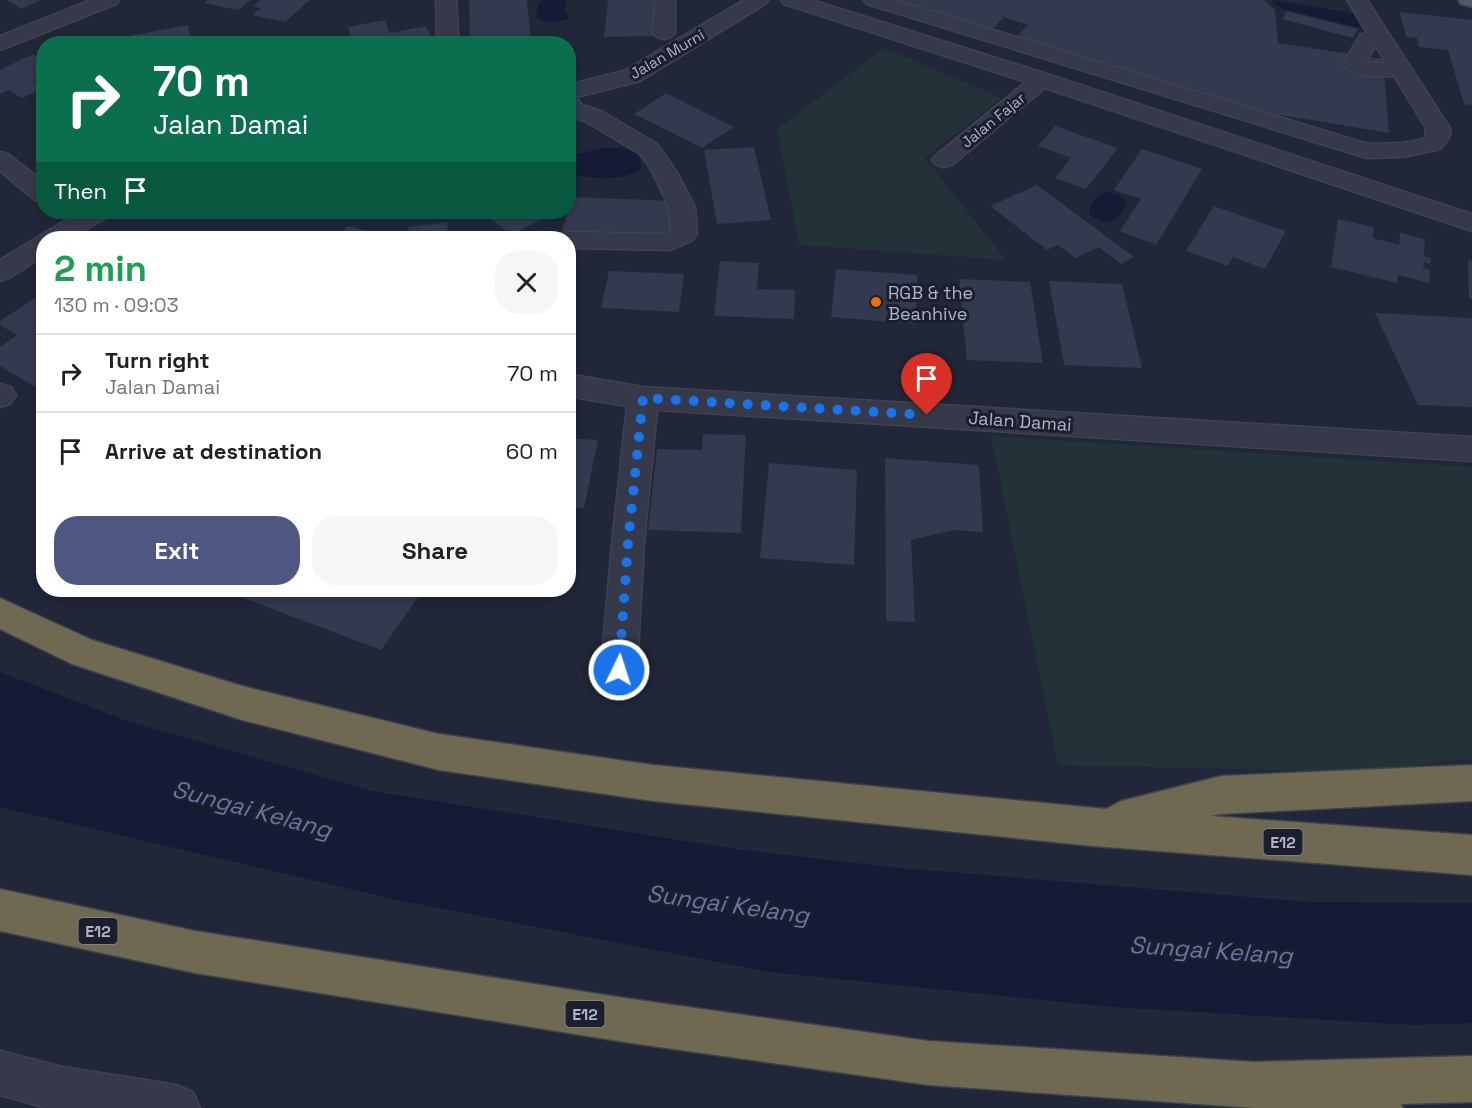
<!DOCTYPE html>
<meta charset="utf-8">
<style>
body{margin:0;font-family:"Space Grotesk",sans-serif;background:#f6f6f6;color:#202124;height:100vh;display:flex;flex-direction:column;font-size:22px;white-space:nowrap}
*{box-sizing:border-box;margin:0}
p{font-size:20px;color:#757577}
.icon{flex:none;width:33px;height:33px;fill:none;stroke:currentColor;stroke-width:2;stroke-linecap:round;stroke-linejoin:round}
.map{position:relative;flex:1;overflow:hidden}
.side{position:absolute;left:36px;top:231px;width:540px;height:366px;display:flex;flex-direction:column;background:#fff;border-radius:24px;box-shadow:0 3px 9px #0003}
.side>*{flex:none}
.top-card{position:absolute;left:36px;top:36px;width:540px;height:183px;border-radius:24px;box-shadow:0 3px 9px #0003;background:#0b6e4f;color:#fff;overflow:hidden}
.pin{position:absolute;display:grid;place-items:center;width:51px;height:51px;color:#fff;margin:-62px -26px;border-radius:50% 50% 50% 0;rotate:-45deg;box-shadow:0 0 6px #0007}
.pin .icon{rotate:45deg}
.me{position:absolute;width:66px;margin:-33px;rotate:4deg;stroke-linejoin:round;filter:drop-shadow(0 0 4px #0008)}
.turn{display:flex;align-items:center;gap:21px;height:126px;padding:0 18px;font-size:27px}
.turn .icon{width:78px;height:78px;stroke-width:2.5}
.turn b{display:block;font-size:42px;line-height:51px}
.then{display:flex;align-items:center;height:57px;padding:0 18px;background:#0003;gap:12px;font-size:22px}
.round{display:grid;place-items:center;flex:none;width:63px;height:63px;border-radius:24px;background:#f6f6f6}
.headline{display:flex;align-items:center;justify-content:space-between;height:102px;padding:0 18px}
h1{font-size:36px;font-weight:700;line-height:45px;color:#1e9e55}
.action{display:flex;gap:12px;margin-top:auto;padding:12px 18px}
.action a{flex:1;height:69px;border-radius:24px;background:#4d5782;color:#fff;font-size:24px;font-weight:700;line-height:69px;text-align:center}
.action a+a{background:#f6f6f6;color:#202124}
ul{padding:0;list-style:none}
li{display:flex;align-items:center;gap:18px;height:78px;padding:0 18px;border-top:2px solid #e0e0e0}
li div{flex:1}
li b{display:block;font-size:22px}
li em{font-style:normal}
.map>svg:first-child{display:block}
.green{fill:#233239}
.water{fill:#151b35}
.building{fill:#33394f}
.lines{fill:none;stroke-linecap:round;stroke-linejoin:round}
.minor-casing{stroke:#3e4252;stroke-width:3}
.major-casing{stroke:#3e4252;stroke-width:3}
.highway-casing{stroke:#3c4050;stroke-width:3}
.minor{fill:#353949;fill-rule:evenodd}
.major{fill:#525769;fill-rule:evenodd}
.highway{fill:#6f6952;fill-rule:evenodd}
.route{stroke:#1a73e8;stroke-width:10;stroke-dasharray:0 18}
.food-dot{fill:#e8710a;stroke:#1a1e2d;stroke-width:2}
.labels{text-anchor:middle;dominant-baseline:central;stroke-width:6;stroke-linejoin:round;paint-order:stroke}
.far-street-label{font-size:15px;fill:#afb3c5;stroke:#1a1e2d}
.shield{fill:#1a1e2d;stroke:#828697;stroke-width:1.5}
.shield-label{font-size:16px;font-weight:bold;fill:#afb3c5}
.poi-label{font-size:18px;fill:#afb3c5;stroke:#1a1e2d;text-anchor:start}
.street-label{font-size:18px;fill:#afb3c5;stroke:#1a1e2d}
.near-water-label{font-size:24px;font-style:italic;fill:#6875a4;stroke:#1a1e2d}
</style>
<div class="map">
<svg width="1472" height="1108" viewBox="0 0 1472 1108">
<rect width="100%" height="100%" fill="#212638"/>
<path class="green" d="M884,48L1002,98L925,158L1006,260L799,245L777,129Z
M991,436L1472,467V759L1358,772L1058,765Z"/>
<path class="water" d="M544,0H566L565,11L570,18C559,22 546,25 536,17L539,3Z
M1271,0L1357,14L1368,30L1282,9Z
M603,148H621L635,151L641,161V169C621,182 591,179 569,173V156Z
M1105,192L1119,195L1127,200C1125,211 1116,222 1104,223L1089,215C1090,202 1094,198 1105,192Z
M0,672L127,721L372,791L735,849L899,868L1309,902L1472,903V1023L1413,1025L1112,1007L769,972L397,900L0,807Z"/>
<path class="building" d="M7,0H41L21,9Z
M208,0H251L238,10L204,3Z
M261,0H310L285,22L252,15L261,8L253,6Z
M469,0H527L531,44H470Z
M608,0H657L656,36L604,37Z
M892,0H1264L1275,10L1278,43L1383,59L1389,133L1232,107L1016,38L1028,25L1004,17L991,31Z
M1287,11L1358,29L1353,38L1282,19Z
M1400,12L1472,20V105L1464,104L1448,50L1419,47L1417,38L1406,37Z
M385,20L389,33L426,26L433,42L353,44L348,27Z
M188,25L191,44H96V42Z
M33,54L44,61V75L33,80L44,88L21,98L9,90L0,94V70Z
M666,93L734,127L702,148L634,114Z
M1055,126L1118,148L1086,189L1055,178L1071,158L1038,146Z
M754,147L771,220L717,224L704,150Z
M1142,149L1202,169L1156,245L1120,231L1141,199L1114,190Z
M1037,185L1134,257L1121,264L1099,247L1075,258L1058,245L1047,250L990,206Z
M572,197L675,201L669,236L562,231Z
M1214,206L1286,231L1265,269L1233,257L1228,266L1186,251Z
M386,212H426V213L385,216Z
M481,212H555L512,235Z
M1338,219L1374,227L1373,238L1399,245L1400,233L1425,239L1424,256L1431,258L1430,264L1424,262L1423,268L1430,270L1429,283L1398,275L1397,283L1331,267Z
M447,222L449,238H409L408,227Z
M348,226L394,238H336Z
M1468,260L1472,261V299H1469Z
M720,261L759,263L757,289L795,290L794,319L714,316Z
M836,269L917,275L916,324L831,317Z
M609,271L684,274L679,312L601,308Z
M959,279L1030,282L1043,363L967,360Z
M1049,281L1122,284L1142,368L1064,365Z
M44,292V392L0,366V347L17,335L0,325V321Z
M1375,313L1472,318V407L1418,405Z
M703,434L746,435L741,533L648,530L657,449L702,450Z
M568,438L598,440L584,508L568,507Z
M885,458L979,465L983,532L953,530L911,540L915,622L886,621Z
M769,463L857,470L854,565L760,558Z
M222,590H423L381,650Z"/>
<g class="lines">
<g class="minor-casing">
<path id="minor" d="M91,0H119L116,4L0,50V36Z
M436,0H456L459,44H437Z
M655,0H675V33L671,37L664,39L657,37L653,33Z
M744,0H768L765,4L640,81L576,97L582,105L601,111L657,144L676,171L695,207L697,234L693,240L671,250L568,248V238H556L559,234L568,232L666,234L671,231L669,207L652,171L640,154L585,121L568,116V85L624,71Z
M781,0H812L1050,75L1472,214V231L1045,88L952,165L944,167L936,165L932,160L936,155L1026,82L784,4Z
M864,0H895L1368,144L1403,143L1425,139L1426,128L1394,76C1376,76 1354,80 1343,64L1360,35L1367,33L1347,0H1367L1450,128V136L1441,149L1403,157L1367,158L867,4ZM1375,45L1386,63H1366Z
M0,152L8,154L44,182V203L35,200L0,171Z
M79,212H110L106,218L70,238H44V256L9,278L0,281V260Z
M568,374L643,387L1472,437V461L657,410L644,543L637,670L632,681L619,686L606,681L601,670L612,543L627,406L568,396Z
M0,384L11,387L16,395L10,404L0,407Z
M0,1051L63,1067L177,1085L193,1092L200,1108H46L0,1095Z"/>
</g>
<g class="major-casing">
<path id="major" d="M1458,0H1472V7L1461,4Z"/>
</g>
<g class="highway-casing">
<path id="highway" d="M0,598L92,640L242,686L439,734L653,765L1106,809L1121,801L1221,776L1472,765V801L1221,814L1211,816L1472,835V875L1093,846L653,801L439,770L242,720L72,664L0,629Z
M0,889L195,931L631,999L929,1041L1255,1062L1472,1056V1102L1401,1104L1403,1108H1255L929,1085L631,1043L195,973L0,931Z"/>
</g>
<use href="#minor" class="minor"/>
<use href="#major" class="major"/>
<use href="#highway" class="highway"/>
</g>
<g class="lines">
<path class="route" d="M619,670L628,543L643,398L927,415"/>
</g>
<circle class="food-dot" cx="876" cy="302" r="6"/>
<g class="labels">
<g class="far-street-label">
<text transform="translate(667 54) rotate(-30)">Jalan Murni</text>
<text transform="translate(993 120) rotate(-39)">Jalan Fajar</text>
</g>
<g class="shield">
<rect x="1263.5" y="829" width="39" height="26" rx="4.5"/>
<rect x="78.5" y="918" width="39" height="26" rx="4.5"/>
<rect x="565.5" y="1001" width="39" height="26" rx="4.5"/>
</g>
<g class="shield-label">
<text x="1283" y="842">E12</text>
<text x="98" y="931">E12</text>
<text x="585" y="1014">E12</text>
</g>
<g class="poi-label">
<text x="888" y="292">RGB &amp; the<tspan x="888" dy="21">Beanhive</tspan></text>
</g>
<g class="street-label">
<text transform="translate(1020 421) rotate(4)">Jalan Damai</text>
</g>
<g class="near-water-label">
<text transform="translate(252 809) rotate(15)">Sungai Kelang</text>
<text transform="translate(728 904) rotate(8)">Sungai Kelang</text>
<text transform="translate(1211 950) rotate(4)">Sungai Kelang</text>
</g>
</g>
</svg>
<div class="pin" style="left:927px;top:415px;background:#d93025"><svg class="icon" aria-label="arrive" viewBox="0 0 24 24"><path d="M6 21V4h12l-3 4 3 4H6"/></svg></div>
<svg class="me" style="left:619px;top:670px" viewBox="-20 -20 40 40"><circle r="17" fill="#1a73e8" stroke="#fff" stroke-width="3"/><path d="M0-11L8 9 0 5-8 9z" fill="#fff"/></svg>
<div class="top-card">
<div class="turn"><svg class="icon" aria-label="right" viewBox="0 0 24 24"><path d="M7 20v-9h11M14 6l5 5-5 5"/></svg><div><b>70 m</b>Jalan Damai</div></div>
<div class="then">Then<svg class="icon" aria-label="arrive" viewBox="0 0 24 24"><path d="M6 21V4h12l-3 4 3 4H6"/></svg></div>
</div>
<section class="side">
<div class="headline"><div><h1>2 min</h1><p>130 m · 09:03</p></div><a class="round"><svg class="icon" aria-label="close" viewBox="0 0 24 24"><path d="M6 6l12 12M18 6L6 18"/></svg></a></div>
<ul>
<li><svg class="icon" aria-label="right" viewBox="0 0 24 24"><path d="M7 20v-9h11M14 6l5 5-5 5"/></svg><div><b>Turn right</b><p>Jalan Damai</p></div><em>70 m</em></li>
<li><svg class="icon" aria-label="arrive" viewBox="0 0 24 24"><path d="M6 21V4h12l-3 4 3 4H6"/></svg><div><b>Arrive at destination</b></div><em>60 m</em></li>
</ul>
<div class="action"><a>Exit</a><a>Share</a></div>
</section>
</div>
